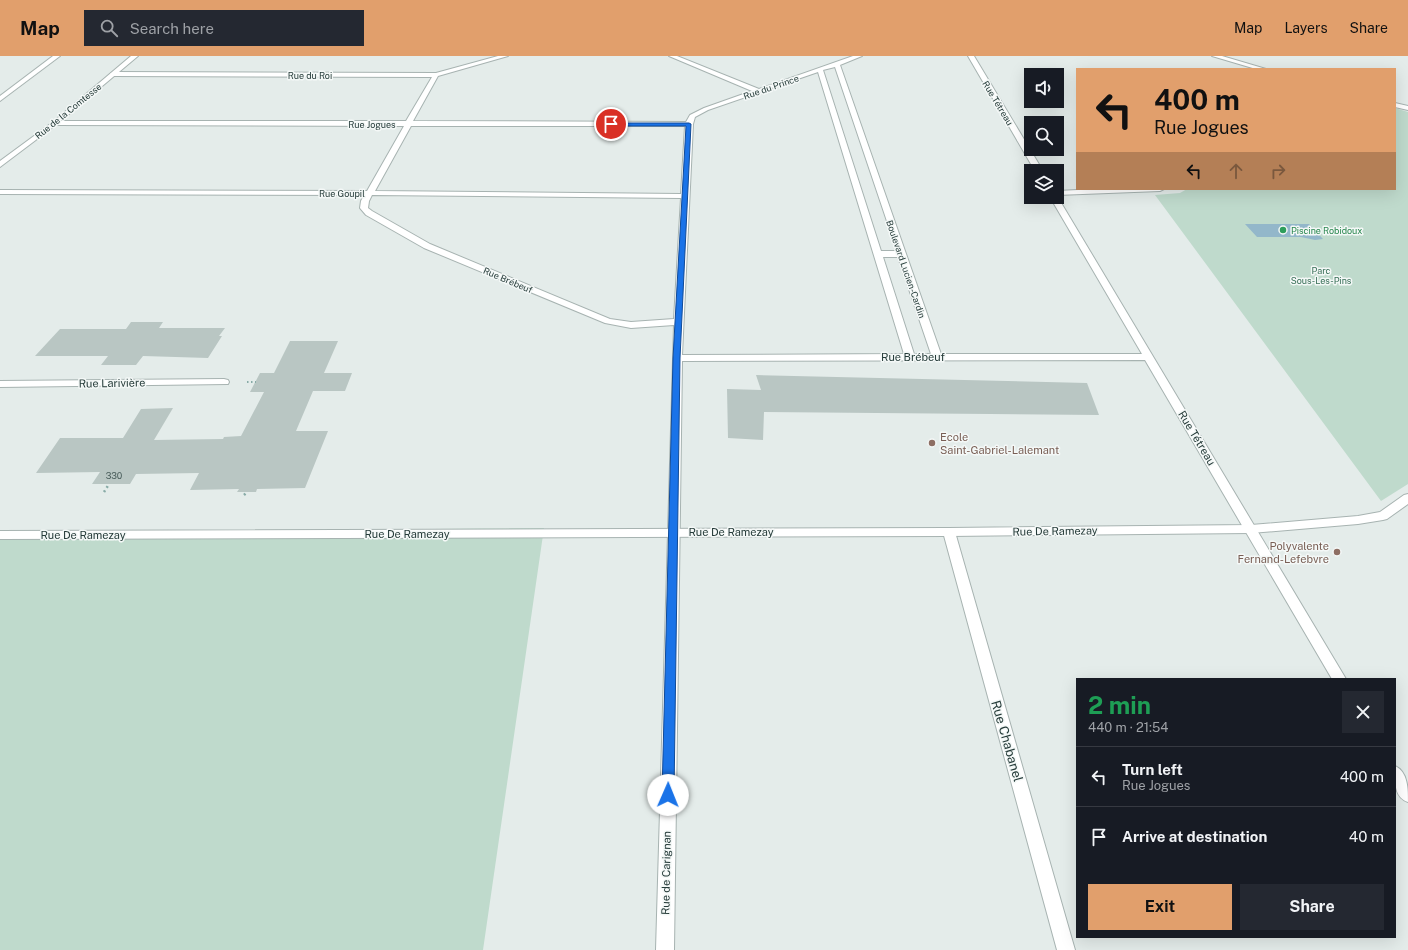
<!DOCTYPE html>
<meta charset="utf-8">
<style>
body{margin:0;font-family:"Public Sans",sans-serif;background:#242831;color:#f1f3f6;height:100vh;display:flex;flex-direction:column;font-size:15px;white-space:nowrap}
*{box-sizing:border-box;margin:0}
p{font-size:13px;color:#9ea1a6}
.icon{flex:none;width:22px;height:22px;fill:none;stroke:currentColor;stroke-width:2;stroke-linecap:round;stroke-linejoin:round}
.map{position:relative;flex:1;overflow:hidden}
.drawer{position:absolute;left:1076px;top:622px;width:320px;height:260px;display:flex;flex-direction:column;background:#171b24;border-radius:0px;box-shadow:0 4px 16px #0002}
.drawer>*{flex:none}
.guide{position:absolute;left:1076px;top:12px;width:320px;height:122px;border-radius:0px;box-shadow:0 4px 16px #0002;background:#e19f6c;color:#111;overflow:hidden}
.tools{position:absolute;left:1024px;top:12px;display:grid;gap:8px}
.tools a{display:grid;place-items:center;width:40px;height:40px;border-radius:0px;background:#171b24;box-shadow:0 4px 16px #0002;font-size:20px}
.pin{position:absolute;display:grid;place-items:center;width:34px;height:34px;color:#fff;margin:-17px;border:2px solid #fff;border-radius:50%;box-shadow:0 1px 4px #0007}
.me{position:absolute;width:44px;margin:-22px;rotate:1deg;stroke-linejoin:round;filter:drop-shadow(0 0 3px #0008)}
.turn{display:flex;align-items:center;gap:14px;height:84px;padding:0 12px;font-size:18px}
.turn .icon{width:52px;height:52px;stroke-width:2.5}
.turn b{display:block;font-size:28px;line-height:34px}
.lanes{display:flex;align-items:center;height:38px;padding:0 12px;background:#0003;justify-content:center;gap:20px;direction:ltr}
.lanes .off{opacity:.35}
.round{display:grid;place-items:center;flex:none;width:42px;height:42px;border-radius:0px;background:#242831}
.head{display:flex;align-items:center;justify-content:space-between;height:68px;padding:0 12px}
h1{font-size:24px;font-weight:700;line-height:30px;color:#1e9e55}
.button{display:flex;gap:8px;margin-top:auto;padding:8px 12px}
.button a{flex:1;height:46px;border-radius:0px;background:#e19f6c;color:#111;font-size:16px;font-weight:700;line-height:46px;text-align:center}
.button a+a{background:#242831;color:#f1f3f6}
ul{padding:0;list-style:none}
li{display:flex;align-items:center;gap:12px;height:60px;padding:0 12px;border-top:1px solid #363941}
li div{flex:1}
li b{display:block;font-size:15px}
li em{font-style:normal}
header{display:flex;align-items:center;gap:24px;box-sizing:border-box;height:56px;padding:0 20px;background:#e19f6c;color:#111}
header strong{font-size:19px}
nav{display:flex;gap:22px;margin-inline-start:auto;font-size:14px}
.search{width:280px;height:36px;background:#242831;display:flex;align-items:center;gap:10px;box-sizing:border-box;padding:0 14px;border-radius:0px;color:#9ea1a6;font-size:15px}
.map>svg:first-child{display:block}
.green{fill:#bfdacc}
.water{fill:#93b7ca}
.building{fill:#b9c6c3}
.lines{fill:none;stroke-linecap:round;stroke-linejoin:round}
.service-casing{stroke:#a7b3b1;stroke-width:2}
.minor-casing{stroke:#a7b3b1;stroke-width:2}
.tertiary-casing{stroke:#a7b3b1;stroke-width:2}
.path-far1{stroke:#88aba7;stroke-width:2;stroke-dasharray:1.5 2.5;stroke-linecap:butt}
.path{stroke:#88aba7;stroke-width:2.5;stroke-dasharray:2 3;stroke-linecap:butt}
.service{fill:#fff;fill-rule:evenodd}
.minor{fill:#fff;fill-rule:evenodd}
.tertiary{fill:#fff;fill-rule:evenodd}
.route{fill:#1a73e8;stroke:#114b97}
.leisure-dot{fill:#2e9e5b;stroke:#f4f8f7;stroke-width:1.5}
.education-dot{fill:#8d6e63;stroke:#f4f8f7;stroke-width:1.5}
.labels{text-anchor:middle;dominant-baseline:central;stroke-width:3;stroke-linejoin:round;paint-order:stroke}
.far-street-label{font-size:9px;fill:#253b39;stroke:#f4f8f7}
.far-leisure-label{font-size:9px;fill:#27864d;stroke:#f4f8f7;text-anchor:start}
.far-park-label{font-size:9px;fill:#356d55;stroke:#f4f8f7}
.number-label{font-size:9px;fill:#4a5e5c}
.street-label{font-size:11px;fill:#253b39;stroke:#f4f8f7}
.education-label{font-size:11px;fill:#785e54;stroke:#f4f8f7;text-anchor:start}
.near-street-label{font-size:13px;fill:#253b39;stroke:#f4f8f7}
</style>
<header>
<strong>Map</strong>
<div class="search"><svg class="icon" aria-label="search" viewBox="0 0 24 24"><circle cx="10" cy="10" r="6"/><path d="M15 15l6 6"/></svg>Search here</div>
<nav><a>Map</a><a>Layers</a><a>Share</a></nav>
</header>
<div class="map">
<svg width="1408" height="894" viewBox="0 0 1408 894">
<rect width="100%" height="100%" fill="#e4ecea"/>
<path class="green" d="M1395,52L1408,56V428L1381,445L1155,139L1180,137L1187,133H1395Z
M544,472L483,894H0V477Z"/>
<path class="water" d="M1245,168H1309L1323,183L1315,184L1301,181H1257Z"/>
<path class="building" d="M131,266H163L159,272H225L219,280H222L208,302L143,300L136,309H101L108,300H35L60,273H126Z
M290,285H338L324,317H352L345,335H313L296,375H328L305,432L257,433L256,436H237L239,433L190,434L199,417L136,418L130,428H92L100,416L36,417L60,382H123L141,353L173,352L154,384L223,383L224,381L241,380L264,336H250L260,317H274Z
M756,319L1087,327L1099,359L764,356L763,384L728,382L727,333L761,334Z"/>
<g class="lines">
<g class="service-casing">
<path id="service" d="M53,0H60L0,45V40Z"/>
</g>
<g class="minor-casing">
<path id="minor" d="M498,0H508L438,20L413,65L686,66L690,59L704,52L752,35L669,0H677L759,33L853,0H862L840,9L941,298H1142L1050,141H1057V140L1346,623H1332L1145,304L682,305L674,894H656L674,269L631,272L605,267L424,192L366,159L360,152L361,145L364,139L0,138V134L367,135L404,70L55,69L51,67L55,65H406L432,21L113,20L110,18L113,16L436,17ZM835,11L897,195H881L823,14ZM818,16L904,298L682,299L693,68L695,61L708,54ZM411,70H685L681,138L375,135ZM372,139L681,142L674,263L631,266L610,263L430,188L372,155L368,152L369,145ZM883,201H898L931,298H914Z
M968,0H974L1043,115H1035Z
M1212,0H1222L1266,13H1256Z
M1395,47L1408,50V54L1395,51Z
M1099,133H1164L1160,135L1057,139V135Z
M224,323L228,324L229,326L228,328L0,331V325Z
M949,472L953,473L955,476L1075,894H1057L943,476L945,473Z
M1395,710C1408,716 1408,733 1408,746C1393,741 1395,723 1395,710Z"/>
</g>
<g class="tertiary-casing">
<path id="tertiary" d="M131,0H138L57,68L0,111V105L53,66Z
M1408,438V448L1387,463L1383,464L1358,468L1251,477L949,480L0,483V475L949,472L1251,469L1358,460L1380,456L1404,439Z"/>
</g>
<path class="path-far1" d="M247,326H256"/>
<path class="path" d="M104,436L109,428
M244,439L247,436"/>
<use href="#service" class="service"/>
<use href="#minor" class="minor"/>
<use href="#tertiary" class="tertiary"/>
</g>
<path class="route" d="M609,67H689L691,68L680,302L674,739L672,743L668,744L663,743L662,739L673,302L686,70H611L609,69Z"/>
<circle class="leisure-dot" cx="1283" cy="174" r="4"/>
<g class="education-dot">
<circle cx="932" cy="387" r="4"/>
<circle cx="1337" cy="496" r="4"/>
</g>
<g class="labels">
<g class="far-street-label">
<text x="310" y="19">Rue du Roi</text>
<text transform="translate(771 31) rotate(-19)">Rue du Prince</text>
<text transform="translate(998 47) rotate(59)">Rue Tétreau</text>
<text transform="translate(68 55) rotate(-39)">Rue de la Comtesse</text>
<text x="372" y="68">Rue Jogues</text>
<text x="342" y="137">Rue Goupil</text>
<text transform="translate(906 213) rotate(71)">Boulevard Lucien-Cardin</text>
<text transform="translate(508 224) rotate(23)">Rue Brébeuf</text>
</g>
<g class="far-leisure-label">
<text x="1291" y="174">Piscine Robidoux</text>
</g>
<g class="far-park-label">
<text x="1321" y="214">Parc<tspan x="1321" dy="10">Sous-Les-Pins</tspan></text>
</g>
<g class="number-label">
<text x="114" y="419">330</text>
</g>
<g class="street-label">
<text x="913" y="301">Rue Brébeuf</text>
<text transform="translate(112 327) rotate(-1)">Rue Larivière</text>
<text transform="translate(1197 382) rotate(59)">Rue Tétreau</text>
<text transform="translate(1055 475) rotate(-1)">Rue De Ramezay</text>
<text x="731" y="476">Rue De Ramezay</text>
<text x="407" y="478">Rue De Ramezay</text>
<text x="83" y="479">Rue De Ramezay</text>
<text transform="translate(666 817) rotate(-89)">Rue de Carignan</text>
</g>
<g class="education-label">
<text x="940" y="381">Ecole<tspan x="940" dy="13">Saint-Gabriel-Lalemant</tspan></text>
<text x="1329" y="490" text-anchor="end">Polyvalente<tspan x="1329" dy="13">Fernand-Lefebvre</tspan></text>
</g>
<g class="near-street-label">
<text transform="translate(1007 685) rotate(74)">Rue Chabanel</text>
</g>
</g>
</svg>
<div class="tools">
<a><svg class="icon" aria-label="sound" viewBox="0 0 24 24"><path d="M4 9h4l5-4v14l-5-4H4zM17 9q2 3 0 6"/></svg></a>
<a><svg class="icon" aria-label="search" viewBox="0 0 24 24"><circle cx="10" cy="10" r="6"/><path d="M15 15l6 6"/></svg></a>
<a><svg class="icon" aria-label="layers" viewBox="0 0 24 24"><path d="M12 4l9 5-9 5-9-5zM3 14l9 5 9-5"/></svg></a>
</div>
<div class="pin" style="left:611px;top:68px;background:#d93025"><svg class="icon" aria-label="arrive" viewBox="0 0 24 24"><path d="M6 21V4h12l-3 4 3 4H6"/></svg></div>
<svg class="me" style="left:668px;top:739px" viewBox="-20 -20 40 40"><circle r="19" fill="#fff"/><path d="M0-13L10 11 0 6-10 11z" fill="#1a73e8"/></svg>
<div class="guide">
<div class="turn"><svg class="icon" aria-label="left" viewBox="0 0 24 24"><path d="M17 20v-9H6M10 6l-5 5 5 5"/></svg><div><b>400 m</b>Rue Jogues</div></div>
<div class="lanes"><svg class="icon" aria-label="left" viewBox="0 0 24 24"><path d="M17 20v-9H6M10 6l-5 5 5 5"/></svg><svg class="icon off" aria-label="ahead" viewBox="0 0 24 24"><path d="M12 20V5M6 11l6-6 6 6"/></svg><svg class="icon off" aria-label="right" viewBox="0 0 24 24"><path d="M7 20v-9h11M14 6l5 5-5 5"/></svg></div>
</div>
<section class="drawer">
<div class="head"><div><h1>2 min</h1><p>440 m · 21:54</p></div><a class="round"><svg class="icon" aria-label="close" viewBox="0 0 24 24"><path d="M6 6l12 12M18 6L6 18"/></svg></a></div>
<ul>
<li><svg class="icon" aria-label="left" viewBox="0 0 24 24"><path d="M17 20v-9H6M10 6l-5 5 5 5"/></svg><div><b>Turn left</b><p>Rue Jogues</p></div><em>400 m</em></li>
<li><svg class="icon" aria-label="arrive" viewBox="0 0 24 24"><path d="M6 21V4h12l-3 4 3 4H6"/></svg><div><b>Arrive at destination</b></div><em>40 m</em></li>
</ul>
<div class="button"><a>Exit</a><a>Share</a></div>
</section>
</div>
